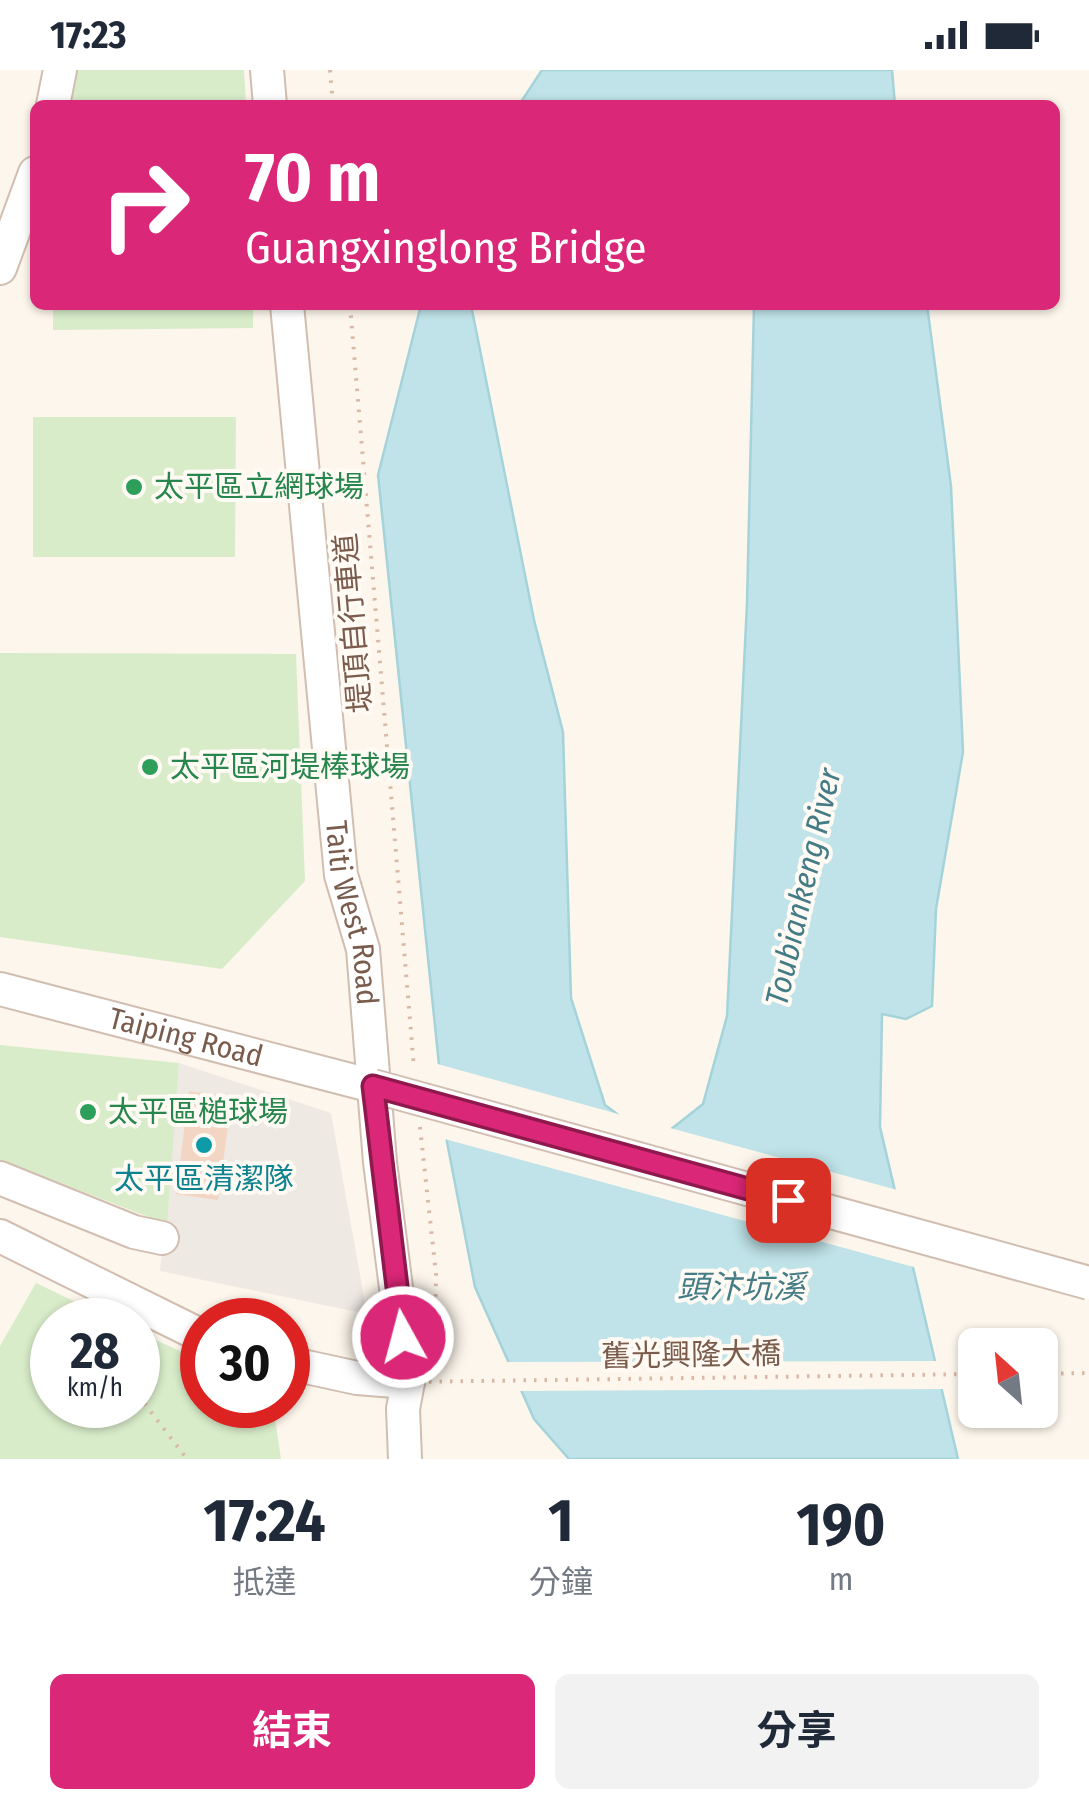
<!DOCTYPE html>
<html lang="zh-TW">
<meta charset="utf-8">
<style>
body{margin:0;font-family:"Fira Sans Condensed","Noto Sans TC",sans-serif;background:#f2f2f3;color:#1f2937;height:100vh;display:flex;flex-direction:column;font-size:38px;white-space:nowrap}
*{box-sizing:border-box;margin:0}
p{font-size:32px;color:#747a83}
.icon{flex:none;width:55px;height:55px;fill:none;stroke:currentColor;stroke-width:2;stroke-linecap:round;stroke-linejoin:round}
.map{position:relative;height:1389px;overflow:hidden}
.details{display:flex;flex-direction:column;background:#fff;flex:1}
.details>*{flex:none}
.guide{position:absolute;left:30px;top:30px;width:1030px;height:210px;border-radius:15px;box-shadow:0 2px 8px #0004;background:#db2777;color:#fff;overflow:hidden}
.needle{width:65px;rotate:333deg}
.controls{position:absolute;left:958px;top:1258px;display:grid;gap:20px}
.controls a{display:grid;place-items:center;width:100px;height:100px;border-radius:15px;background:#fff;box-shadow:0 2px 8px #0004;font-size:50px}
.speed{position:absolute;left:30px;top:1228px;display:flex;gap:20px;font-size:50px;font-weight:700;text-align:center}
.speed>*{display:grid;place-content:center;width:130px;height:130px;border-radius:50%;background:#fff;box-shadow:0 2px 8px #0004;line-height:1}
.speed small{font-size:25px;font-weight:400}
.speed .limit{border:15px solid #d22;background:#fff;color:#111}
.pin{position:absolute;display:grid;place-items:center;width:85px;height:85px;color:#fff;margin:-42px;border-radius:20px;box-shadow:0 5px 15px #0006}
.me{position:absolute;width:110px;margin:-55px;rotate:353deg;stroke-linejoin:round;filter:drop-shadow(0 0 8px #0008)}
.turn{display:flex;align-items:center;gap:35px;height:210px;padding:0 50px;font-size:45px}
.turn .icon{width:130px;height:130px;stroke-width:2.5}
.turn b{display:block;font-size:70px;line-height:85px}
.eta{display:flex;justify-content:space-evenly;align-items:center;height:170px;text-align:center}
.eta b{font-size:60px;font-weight:700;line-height:70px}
.cta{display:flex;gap:20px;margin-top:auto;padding:20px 50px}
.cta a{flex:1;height:115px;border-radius:15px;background:#db2777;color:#fff;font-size:40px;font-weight:700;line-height:115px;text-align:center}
.cta a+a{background:#f2f2f3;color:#1f2937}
.status{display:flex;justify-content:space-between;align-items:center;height:70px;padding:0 50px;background:#fff;direction:ltr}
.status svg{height:28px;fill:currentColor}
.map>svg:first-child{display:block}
.industrial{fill:#efe9e4}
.green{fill:#d8ecc9}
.water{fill:#bfe3e8;stroke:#a5d3da;stroke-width:2.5}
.pier{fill:#fdf6ec}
.building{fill:#f3d5c3}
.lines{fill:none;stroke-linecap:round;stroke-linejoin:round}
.minor-casing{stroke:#d1beb0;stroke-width:36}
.path{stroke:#d9b8a5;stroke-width:4;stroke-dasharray:2.5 8;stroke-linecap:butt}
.minor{stroke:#fff;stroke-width:32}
.minor-bridge-casing{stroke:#d1beb0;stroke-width:36;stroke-linecap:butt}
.path-bridge{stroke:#d9b8a5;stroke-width:4;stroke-dasharray:2.5 8;stroke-linecap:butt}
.minor-bridge{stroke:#fff;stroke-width:32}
.route-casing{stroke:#8e194d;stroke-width:25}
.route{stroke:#db2777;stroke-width:18}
.leisure-dot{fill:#2e9e5b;stroke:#fffaf3;stroke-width:4}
.culture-dot{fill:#0f9aa8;stroke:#fffaf3;stroke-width:4}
.labels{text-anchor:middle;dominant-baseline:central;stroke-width:8;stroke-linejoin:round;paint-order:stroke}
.leisure-label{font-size:30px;fill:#27864d;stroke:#fffaf3;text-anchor:start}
.street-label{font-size:30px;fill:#7a5c4d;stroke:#fffaf3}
.culture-label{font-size:30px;fill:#0d838f;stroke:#fffaf3}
.water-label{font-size:32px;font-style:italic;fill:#437c86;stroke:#fffaf3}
</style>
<div class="status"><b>17:23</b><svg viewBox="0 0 49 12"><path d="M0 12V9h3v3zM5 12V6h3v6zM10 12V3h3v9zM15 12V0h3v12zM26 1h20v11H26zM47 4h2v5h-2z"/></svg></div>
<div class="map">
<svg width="1089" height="1389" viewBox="0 0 1089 1389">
<rect width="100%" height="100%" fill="#fdf6ec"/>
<path class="industrial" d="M179,993L331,1043L367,1244L160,1201Z"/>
<path class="green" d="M66,0H244L246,35H63Z
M53,235H253V258L53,260Z
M33,347H236L235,487H33Z
M0,583L296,584L305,811L222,899L0,867Z
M0,975L179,993L167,1154L0,1090Z
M36,1213L113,1250H52V1335H138V1262L202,1291V1335H273L281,1389H0V1276Z"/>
<path class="water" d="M542,0H892L895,35H519Z
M421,235H471L534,550L563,662L571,928L605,1035L644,1064L670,1060L703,1034L727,946L747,533L754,235H927L951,416L963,682L936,839L932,936L906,949L882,944L880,1057L958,1389H569L534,1349L475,1217L447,1072L378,405Z"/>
<path class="pier" d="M434,993L629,1047L645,1059L663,1056L901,1121L921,1199L441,1068Z
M941,1291L948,1319L516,1321L503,1292Z"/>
<path class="building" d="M189,1021L232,1027L218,1130L176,1124Z"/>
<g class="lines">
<g class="minor-casing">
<g id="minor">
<path d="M267,0L270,35"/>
<path d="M53,35L60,0"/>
<path d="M0,198L35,103"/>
<path id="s1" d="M287,235L341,805L363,879L380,1092L408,1312L403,1339L405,1389"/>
<path id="s2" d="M0,919L373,1016"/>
<path d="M0,1108L134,1162L162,1168"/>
<path d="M0,1166L202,1266"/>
<path d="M288,1293L357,1308L408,1312"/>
</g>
</g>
<path class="path" d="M330,0L333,35
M350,235L414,998
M420,1057L436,1204L435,1281
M45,1275L52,1274
M1040,1304L1089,1303
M138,1325L187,1389"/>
<use href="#minor" class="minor"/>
<g class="minor-bridge-casing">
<path id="minor-bridge" d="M373,1016L1089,1213"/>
</g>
<path class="path-bridge" d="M408,1312L975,1304"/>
<use href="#minor-bridge" class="minor-bridge"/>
</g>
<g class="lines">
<g class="route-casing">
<path id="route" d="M403,1267L373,1016L788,1130"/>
</g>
<use href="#route" class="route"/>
</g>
<g class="leisure-dot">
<circle cx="134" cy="417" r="10"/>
<circle cx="150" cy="697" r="10"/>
<circle cx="88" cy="1042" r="10"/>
</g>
<circle class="culture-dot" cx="204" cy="1075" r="10"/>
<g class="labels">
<g class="leisure-label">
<text x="154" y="417">太平區立網球場</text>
<text x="170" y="697">太平區河堤棒球場</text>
<text x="108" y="1042">太平區槌球場</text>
</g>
<g class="street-label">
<text transform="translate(353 553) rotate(-95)">堤頂自行車道</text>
<text stroke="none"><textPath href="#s1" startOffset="612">Taiti West Road</textPath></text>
<text stroke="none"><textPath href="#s2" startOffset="192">Taiping Road</textPath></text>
<text transform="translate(691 1285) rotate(-1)">舊光興隆大橋</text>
</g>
<g class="culture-label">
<text x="204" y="1109">太平區清潔隊</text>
</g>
<g class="water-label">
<text transform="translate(803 817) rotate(-77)">Toubiankeng River</text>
<text x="741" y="1217">頭汴坑溪</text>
</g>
</g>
</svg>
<div class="controls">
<a><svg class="needle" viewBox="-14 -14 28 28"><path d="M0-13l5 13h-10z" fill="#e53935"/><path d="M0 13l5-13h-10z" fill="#747a83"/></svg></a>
</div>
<div class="speed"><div>28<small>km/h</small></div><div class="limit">30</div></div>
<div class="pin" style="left:788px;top:1130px;background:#d93025"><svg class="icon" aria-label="arrive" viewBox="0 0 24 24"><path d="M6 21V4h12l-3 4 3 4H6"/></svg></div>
<svg class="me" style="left:403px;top:1267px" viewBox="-20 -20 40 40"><circle r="17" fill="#db2777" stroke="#fff" stroke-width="3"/><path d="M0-11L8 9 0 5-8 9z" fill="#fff"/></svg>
<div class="guide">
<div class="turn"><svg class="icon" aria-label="right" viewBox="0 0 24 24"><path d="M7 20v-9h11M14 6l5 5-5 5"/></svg><div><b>70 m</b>Guangxinglong Bridge</div></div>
</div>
</div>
<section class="details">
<div class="eta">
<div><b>17:24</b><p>抵達</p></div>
<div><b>1</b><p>分鐘</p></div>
<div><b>190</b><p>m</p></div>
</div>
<div class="cta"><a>結束</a><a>分享</a></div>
</section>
